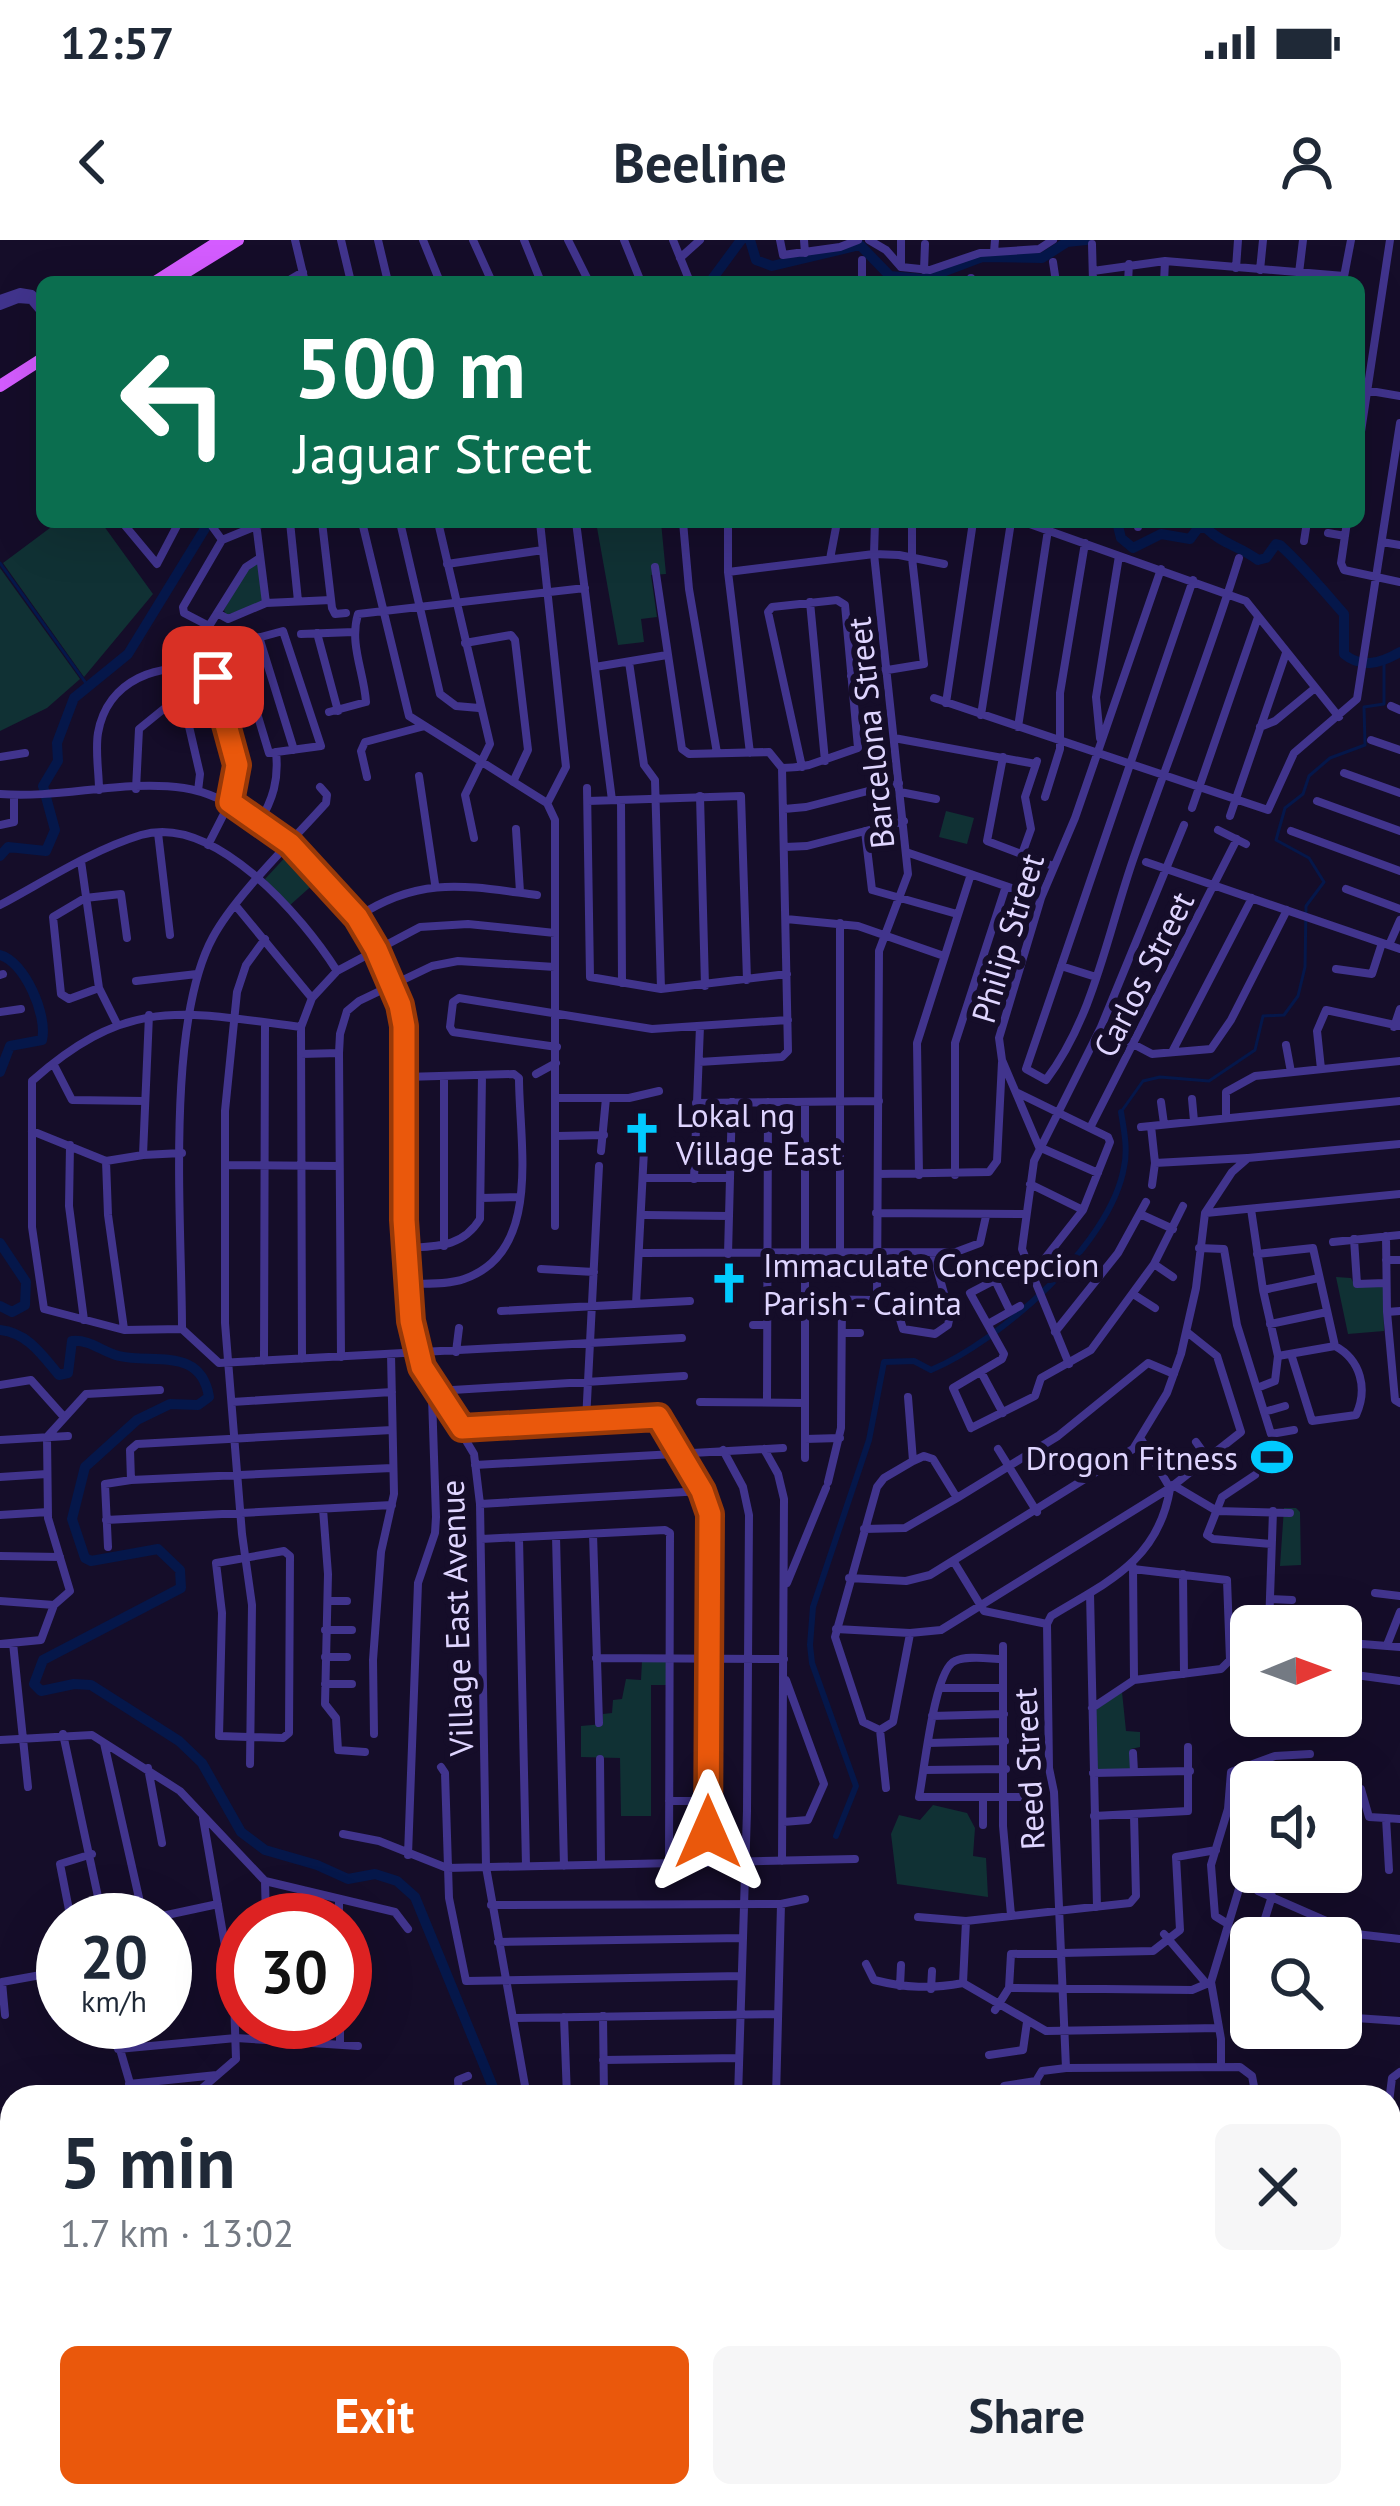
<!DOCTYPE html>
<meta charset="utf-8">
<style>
body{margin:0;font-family:"PT Sans",sans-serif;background:#f6f6f7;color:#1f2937;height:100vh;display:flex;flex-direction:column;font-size:45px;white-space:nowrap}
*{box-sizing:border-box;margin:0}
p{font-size:39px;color:#747a83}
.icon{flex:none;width:66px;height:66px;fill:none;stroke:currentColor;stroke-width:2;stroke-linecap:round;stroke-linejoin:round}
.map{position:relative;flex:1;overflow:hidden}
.side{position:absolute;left:0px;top:1845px;width:1401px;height:423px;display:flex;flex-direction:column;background:#fff;border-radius:36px 36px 0 0;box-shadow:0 12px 48px #0002}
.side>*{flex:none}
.guide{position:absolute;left:36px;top:36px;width:1329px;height:252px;border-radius:18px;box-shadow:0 12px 48px #0002;background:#0b6e4f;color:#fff;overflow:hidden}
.needle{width:78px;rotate:89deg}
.tools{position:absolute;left:1230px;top:1365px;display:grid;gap:24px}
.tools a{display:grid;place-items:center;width:132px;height:132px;border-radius:18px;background:#fff;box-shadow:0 12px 48px #0002;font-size:60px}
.speed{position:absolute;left:36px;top:1653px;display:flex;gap:24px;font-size:60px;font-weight:700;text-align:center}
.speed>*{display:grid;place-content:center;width:156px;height:156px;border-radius:50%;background:#fff;box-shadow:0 12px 48px #0002;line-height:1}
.speed small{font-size:30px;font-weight:400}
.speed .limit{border:18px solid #d22;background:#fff;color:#111}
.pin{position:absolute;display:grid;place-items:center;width:102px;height:102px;color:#fff;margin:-51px;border-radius:24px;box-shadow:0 6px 18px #0006}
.me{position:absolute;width:132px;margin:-66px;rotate:0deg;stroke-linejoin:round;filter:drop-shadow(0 0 9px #0008)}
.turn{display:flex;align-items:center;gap:42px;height:252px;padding:0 60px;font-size:54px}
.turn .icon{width:156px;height:156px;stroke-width:2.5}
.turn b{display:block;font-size:84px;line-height:102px}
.round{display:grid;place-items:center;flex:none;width:126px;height:126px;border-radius:18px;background:#f6f6f7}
.summary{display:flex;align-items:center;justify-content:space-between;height:204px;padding:0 60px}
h1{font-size:72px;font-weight:700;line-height:90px}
.action{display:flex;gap:24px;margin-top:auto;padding:24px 60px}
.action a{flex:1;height:138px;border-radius:18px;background:#ea580c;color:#fff;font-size:48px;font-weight:700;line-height:138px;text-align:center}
.action a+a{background:#f6f6f7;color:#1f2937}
.status{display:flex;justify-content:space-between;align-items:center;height:84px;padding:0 60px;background:#fff;direction:ltr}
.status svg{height:33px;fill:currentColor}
header{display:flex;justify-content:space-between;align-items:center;height:156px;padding:0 60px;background:#fff;font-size:54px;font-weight:700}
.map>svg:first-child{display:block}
.green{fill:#103134}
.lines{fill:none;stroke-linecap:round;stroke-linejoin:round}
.stream{stroke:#05174a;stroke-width:3}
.canal{stroke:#05174a;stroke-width:6}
.river{stroke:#05174a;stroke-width:10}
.minor{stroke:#41348d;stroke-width:8}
.major{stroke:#d45cff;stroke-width:12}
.route-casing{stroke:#983908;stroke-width:30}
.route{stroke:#ea580c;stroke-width:21}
.labels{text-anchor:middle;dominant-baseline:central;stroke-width:12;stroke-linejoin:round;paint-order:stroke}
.street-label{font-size:33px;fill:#dfd5ff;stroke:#150d29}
.poi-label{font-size:33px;fill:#dfd5ff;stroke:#150d29;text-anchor:start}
</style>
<div class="status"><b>12:57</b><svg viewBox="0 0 49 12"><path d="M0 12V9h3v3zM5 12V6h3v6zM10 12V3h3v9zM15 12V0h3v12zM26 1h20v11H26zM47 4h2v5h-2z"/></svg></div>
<header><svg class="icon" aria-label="back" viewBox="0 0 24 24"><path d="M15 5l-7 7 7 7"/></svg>Beeline<svg class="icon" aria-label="person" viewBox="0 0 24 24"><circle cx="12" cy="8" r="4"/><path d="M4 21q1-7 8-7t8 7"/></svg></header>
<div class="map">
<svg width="1400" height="2266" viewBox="0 0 1400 2266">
<rect width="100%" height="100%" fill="#150d29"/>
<path class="green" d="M58,282H101L153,354L84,437L3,323Z
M596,282H661L666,334L651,335L657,377L641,379L644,402L618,405Z
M258,321L265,362L226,375L224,370L246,330Z
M0,328L80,439L47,468L0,491Z
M946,571L974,578L967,604L939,597Z
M291,611L317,641L289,666L265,639Z
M1336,1037L1351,1038L1355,1046L1383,1045L1384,1091L1348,1094Z
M1284,1268H1296L1300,1272L1301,1325L1280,1326Z
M642,1421L668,1422L667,1445H651V1576H621L620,1518L581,1517V1486L603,1484V1474L612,1473L613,1460L622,1459L626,1439L641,1440Z
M1122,1452L1126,1491L1140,1492V1507L1131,1509L1132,1531L1095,1532L1094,1471Z
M933,1565L967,1573L975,1588L973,1616L986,1618L988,1657L897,1644L891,1594L899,1575L920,1580Z
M1235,1726L1251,1730V1785L1241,1789L1232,1766Z"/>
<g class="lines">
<path class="stream" d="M0,323L88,446
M1121,872L1143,841L1160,837L1209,841L1255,810L1263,776L1284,775L1298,756L1305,727L1306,666L1324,642L1309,618L1276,600L1285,568L1303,554L1309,536L1330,518L1365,505L1364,467L1384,464V422"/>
<path class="canal" d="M836,1596L856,1546L812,1423L810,1405L813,1367L869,1200L884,1122L914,1121L931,1130C1000,1101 1111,1004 1124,927C1128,909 1124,890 1121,872"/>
<path class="river" d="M750,0L756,20L772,26L860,5L890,36
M890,36L924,39L982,17L1042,18L1067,2L1086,0
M710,42L741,0
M1117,282L1121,298L1133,308L1161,294L1190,299L1198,288H1206C1222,304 1240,306 1258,320L1266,318L1276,304L1280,305C1304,327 1323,350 1344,374V414C1362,429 1381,423 1400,412
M0,616L8,607L46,611L55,590L43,546L58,521L57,503L74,458L128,414L209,282
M0,715C24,721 48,775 42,800L10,806L0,832
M0,1003L26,1042L25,1065L12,1072L0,1066
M0,1090C28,1093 42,1115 59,1135L68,1133L72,1101C90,1099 102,1112 119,1116C155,1124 201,1107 209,1157L198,1165L170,1164L137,1180L85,1227L72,1279L85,1318L91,1321L158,1309L180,1330L181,1348L43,1420L34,1444L41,1451L74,1444L91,1445L179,1501L202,1523L241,1592L265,1610L317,1625L348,1639L375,1634L397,1641L415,1657L497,1857
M927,2256V2266"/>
<path class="minor" d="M295,0L305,42
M341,0L351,42
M378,0L388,42
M423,0L440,42
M473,0L492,42
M524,0L541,42
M568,0L589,42
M624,0L641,42
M673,0L690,42
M780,0L783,15L840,7L858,0
M804,0L805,13
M869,0L886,10L901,27L930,30L980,13L1039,9L1053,0
M1092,4L1093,42
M994,12L995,0
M680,18L700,0
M1053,22L1056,42
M901,27V0
M1236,28L1238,0
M924,30L925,4
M1260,30L1263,0
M1093,31L1165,21L1344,36
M1299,33L1303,0
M286,42L303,32
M862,42V20
M971,42V38
M1128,42L1129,24
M1164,42L1165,21
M1343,42L1351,0
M0,59L20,52L32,54L42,64
M0,66L18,59L31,60L42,73
M1359,149L1400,156
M1359,205L1390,0
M122,282L157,324L179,282
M209,282L222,300
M290,282L298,361
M322,282L332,368L335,374L346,373
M362,282L409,476L547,563L555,580V986
M400,282L440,454L456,466L479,468
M438,282L490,504L465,555L474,598
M540,282L566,527L548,562
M576,282L612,560
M683,282L689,349L717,513
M728,282V332L750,513
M1024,282L1246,361L1339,477
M1347,282L1341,323L1344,330L1400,342
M256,283L266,363
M439,285L457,282
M1138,287V282
M1328,293L1345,296
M1304,301L1307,282
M1382,302L1400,305
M260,318L246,327L209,386L184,373L183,367L222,300L266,282
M830,319L837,282
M447,324L543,310
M655,327L682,509L689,514L769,512L782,528L788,811L782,817L699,822
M728,332L874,314L899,315L944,324
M1193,340L1026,829L1046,840C1094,777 1108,691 1134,617C1169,517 1208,419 1239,318
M810,362L825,521
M219,374L228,379L266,363L331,360
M283,391L321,506L269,513L237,407L239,403Z
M317,393L338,471
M301,394L354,392
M259,397L294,510
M465,403L511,395L515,400L528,510L513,542
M629,422L644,525L655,540L661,749
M595,427L667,415
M851,436L924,424L912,318V282
M934,458L1268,570L1294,513L1357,459L1400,183
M171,463L172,427
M946,463L973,282
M1391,466L1400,470
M329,472L366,462C364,432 349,404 358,374L585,348
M981,475L1011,282
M1018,487L1048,290
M1260,487L1275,481L1315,448
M894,498L1036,524
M1100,498L1096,457L1119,316
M1371,500L1400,510
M0,517L25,513
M1003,517L987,601L1053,626
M782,528C792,528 800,527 809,525L858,508L845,365L837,360L772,367L768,372L802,527
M1344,533L1400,553
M419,536L435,644
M367,537L361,511L365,502L421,487
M320,547L327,555L326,563C293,600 235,656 213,697C165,785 182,985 182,1089L219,1123L682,1098
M587,548L590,737L661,749L787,734
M136,549L139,489L171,463L185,469L200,534L198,551
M99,550C99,532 95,511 98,493C107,440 160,420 207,432L213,437L238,533L230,562L208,605
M900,552L936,559
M0,554C60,559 124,539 184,548C270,561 399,698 404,786V980L411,1081L422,1127L474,1214L480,1264L486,1627L527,1857
M700,556L705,746
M1045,557L1060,509V453L1085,303
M621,560L622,743
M588,561L741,556L747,740
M1317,561L1400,591
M1192,568L1258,377
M784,569L806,567L899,543
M1230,576L1286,413
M259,583C273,559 279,540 276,512
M0,585L14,582V556
M516,589L520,652
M1218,590L1246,604
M865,591L872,650L957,674
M1291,591L1400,631
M158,593L170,695
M785,607L807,606L904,581
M906,612L1041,658
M1022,614L1031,589L1025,557L1037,521
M81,621L99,748L117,784
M1146,622L1400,709
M1346,649L1400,669
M0,665C45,641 92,610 141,595C214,573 303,677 337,731
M236,666L311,757
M357,677C421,635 466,646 537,655
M786,679L858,686L944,716
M1389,705L1400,680
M1061,726L1096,737
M1336,729L1372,734L1382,703
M0,735L3,734
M136,741L197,734
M99,748L69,759L61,754L53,677L85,658L121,654L127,698
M0,772L21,769
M149,775L143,915L182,913
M1101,787L1152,814L1211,809L1231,780L1287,670
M1394,787L1400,769
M1286,805L1291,832
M557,807L453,792L450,787L453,762L459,758L652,789L788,780
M1172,812L1252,658
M301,814L339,813
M54,825L72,860L144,861
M1321,829L1317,791L1326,770L1400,786
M536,834L556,823
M444,836V1006
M404,837L514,834L519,838C519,903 543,1012 464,1039C447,1045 426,1043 408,1044
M1018,853L1108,897L1110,902L1083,970L1032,1035
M557,858H629L659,851
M1192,859L1194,881
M1161,862L1164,884
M696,863L879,861
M1226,878V852L1255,836L1400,821
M1151,886L1155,923L1152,945
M1141,887L1400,861
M1090,888L1237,599
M32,891L106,921L108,975L124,1089
M557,896L604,895
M70,905L69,966L84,1080
M601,911L606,858
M106,921L143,915
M1155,923L1247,918
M225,925L338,926
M1098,933L1039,907L1002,820L999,798L1041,658L1075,578L1161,329
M878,934L989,932L997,921L1002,822
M919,935L917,803L971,634
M955,935V803L1006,646
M645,938H730
M694,939L700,786
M1030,944L1083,970
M481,958L520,957
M1251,969L1263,1050L1278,1116L1275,1141L1257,1148
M876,973L1025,974
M1206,973L1400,954
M1140,974L1173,989
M645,975L729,976
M1386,996L1387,1072L1395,1160L1400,1163
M1354,999L1357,1044L1385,1043
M1333,1002L1400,995
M405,1008C436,1006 462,1008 480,979L482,835
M1199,1008L1224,1009L1237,1085L1271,1194L1294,1190
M644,1013L956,1012L980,1003L986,976
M840,1013V683
M728,1014L732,862
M1257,1014L1313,1008L1335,1106
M1386,1020H1400
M1154,1024L1173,1037
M541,1029L594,1032
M1263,1050L1319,1038
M1133,1054L1155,1068
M803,1059L873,1060L877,1056L879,711L908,634L874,314L875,282
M908,1062L900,1079L903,1089L935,1094L948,1085L950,1075L933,1014
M636,1064L644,910
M501,1071L690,1061
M1010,1071L995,1040L970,1053L1004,1114L1002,1119L953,1148L971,1188L1035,1156L1041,1138L1091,1110L1154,1024L1183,966
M1387,1072L1400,1071
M988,1084L1020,1066
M1270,1084L1327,1072
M753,1085H766
M182,1089L124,1090L44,1069L32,987V841C129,755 183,772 301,787
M1055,1092L1118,1013L1146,962
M842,1093H860
M456,1112L459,1088
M1291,1114L1312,1181L1356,1175C1368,1149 1361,1120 1335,1106
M1278,1116L1335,1106
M341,1117L339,813L340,794L347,771L359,761L432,726L458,721L555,727
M302,1119L301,787L312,758L337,731L420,687L468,684L555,693
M264,1121L265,783
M1069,1124L1022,1009L1034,921L1101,787L1184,585
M981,1132L1003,1173
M0,1145L31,1140L64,1177
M908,1157L913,1221L924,1216L933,1219L957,1258
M232,1162L392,1152
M700,1162L804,1163
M767,1162L768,862
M1264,1172L1285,1166
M586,1181L599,926
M462,1188L658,1177L702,1251L710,1273L707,1623
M805,1199L840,1198
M1141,1199L1170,1248
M0,1200L68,1196
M1196,1202L1206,1216
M764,1209L778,1234L784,1259L782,1621
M998,1209L1037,1272
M723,1210L743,1247L749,1275L747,1571L738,1857
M805,1218V862
M475,1225L783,1208
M1255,1235L1222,1257L1207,1295L1213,1299L1271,1304
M0,1237L47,1234
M131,1240L130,1210L137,1204L392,1190
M828,1242L841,1188L842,1060
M1173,1245L1217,1271L1290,1273
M480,1264L702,1251
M323,1269L328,1334L325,1464L336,1478L338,1510L365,1512
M0,1275L48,1272
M106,1280L392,1265
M864,1289L905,1288L957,1258L1058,1196L1148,1123L1174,1134
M593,1294L599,1483
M556,1296L564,1626
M519,1298L526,1626
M481,1299L665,1290L670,1293L669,1624
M108,1307L105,1244L131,1240L392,1228
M284,1311L290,1316L289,1493L283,1498L219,1496L222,1373L216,1323Z
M0,1316L60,1317
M954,1322L984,1371L1047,1384
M1133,1327L1134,1440
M1183,1334L1184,1434
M849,1338L906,1341L930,1335L1133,1209L1167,1153L1181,1114L1196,1048L1205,973L1232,932L1248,918L1400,904
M787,1343L826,1248
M1090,1353L1097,1667
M1375,1353L1400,1356
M1270,1359L1292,1360
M0,1361L54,1365
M328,1361H347
M54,1365L70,1351L48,1278L47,1197L86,1154L160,1150
M1047,1384L1049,1528L1054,1552L1066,1828
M1047,1384L1051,1376C1107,1342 1158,1321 1170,1249
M1269,1386L1273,1271
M836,1389L910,1393L941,1390L1170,1248L1241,1192L1217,1116L1187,1092
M325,1390H352
M13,1403L28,1547
M0,1404L41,1400L54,1365
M1387,1405L1400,1372
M1003,1406V1586L1011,1675
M1341,1414L1362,1404L1400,1407
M325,1417H347
M596,1418L784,1419
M1003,1419C990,1419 967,1415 955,1421C934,1429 924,1534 919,1557H1038
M1341,1433L1400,1441
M325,1444H352
M941,1448H1003
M1092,1468L1134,1440L1221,1429L1230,1420L1227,1340L1133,1329
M932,1476L1004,1474
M880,1490L893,1482L910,1394
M63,1494L103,1680
M374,1494L373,1420L381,1312L394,1254L391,1114
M0,1500L92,1495L180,1551L265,1641L395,1672L408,1689
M104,1503L144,1680
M928,1503L1005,1501
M1133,1513L1134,1532
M600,1519L601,1624
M250,1524L252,1365L242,1294L225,1083V871L237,752L246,725L265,699
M441,1527L445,1533L449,1658L466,1741L741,1736
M148,1528L162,1603
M924,1530L1006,1529
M1093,1533L1190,1531
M1263,1542L1264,1520
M886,1548L880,1490L863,1482L835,1397L877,1247L884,1238L913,1221
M1341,1551L1361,1549L1369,1577L1386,1578
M983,1557V1585
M669,1561H708
M1094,1576L1188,1571V1507
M783,1582L808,1580L824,1544L786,1440
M343,1594L379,1601L447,1628L855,1619
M408,1615L418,1343L435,1293L436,1277L432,1157L436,1151L684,1136
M1389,1630L1386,1578L1400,1579
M265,1641L266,1680
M303,1650V1680
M1258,1651L1356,1694L1400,1699
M339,1659V1680
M491,1665L781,1664L805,1659
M162,1676L218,1664
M918,1677L966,1681L1130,1663L1136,1656L1134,1575
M71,1680L60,1624L92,1614
M1228,1684L1215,1676L1211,1625L1228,1569L1231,1532L1275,1516L1310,1514
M1261,1688L1280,1698
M1164,1694L1205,1742
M1259,1698L1272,1656
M498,1702L742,1698
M1341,1705L1355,1695
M866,1724L874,1740C906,1748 931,1749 963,1743
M48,1734L55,1776
M963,1743L1046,1791L1219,1788
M963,1743L966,1681
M900,1746L901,1725
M1009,1748L1192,1750L1211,1742
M931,1749L932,1731
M995,1770L1009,1748L1011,1714L1153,1711L1180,1690L1176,1617L1216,1610
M5,1775L2,1742L63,1731
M603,1776L604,1857
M564,1777L567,1857
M1341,1777L1400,1781
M515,1778L777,1774
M112,1782L134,1857
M304,1782V1801
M340,1782V1804
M118,1809L236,1798L358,1806
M989,1815L1023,1810L1027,1782
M603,1820L739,1818
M1221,1826V1799L1211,1742L1251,1609
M1036,1841L1042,1831L1066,1828L1240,1827L1252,1836L1256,1857
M1036,1841L1038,1857
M129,1844L217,1835
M1257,1853L1292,1857
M192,1857L236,1819L234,1758L203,1578
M459,1857L458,1840L468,1836
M776,1857L781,1664
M1001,1857L1004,1846L1036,1841
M1169,1857L1222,1856
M1389,1862L1392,1838L1400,1832
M0,1885L12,1879
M0,1932L12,1929
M1389,2053L1400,2059
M1389,2085L1397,2094L1394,2102L1400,2106
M1400,2106V2149
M7,2123L12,2083
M0,2252L36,2266
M283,2256L289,2266
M302,2256L308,2266
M829,2256V2266
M901,2256L902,2266
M1040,2256L1057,2266
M1289,2256L1309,2266
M642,2266L649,2256
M775,2266L779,2256
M1211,2266L1218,2256
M1388,2266L1400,2197"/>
<path class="major" d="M155,42L221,0
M170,42L238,0
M0,146L42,119"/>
</g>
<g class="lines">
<g class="route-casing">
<path id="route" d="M213,437L237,525L230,562L290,604L357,677L376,709L400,765L404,786V980L411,1081L422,1127L462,1188L658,1177L702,1251L710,1274L708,1592"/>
</g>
<use href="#route" class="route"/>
</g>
<defs>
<g id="church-bare" transform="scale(3.24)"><path d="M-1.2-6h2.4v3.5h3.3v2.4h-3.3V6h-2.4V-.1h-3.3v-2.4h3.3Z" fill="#01caff" stroke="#150d29" stroke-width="2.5" paint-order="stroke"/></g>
<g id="stadium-bare" transform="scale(3.24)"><path d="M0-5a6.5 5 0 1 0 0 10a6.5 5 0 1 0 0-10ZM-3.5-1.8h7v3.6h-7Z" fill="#01caff" stroke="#150d29" stroke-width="2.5" paint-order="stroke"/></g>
</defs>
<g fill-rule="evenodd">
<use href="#church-bare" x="642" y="893"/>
<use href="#church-bare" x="729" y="1043"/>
<use href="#stadium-bare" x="1272" y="1217"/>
</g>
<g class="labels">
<g class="street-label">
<text transform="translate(870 493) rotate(-96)">Barcelona Street</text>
<text transform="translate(1007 698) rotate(-73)">Philip Street</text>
<text transform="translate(1143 734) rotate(-63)">Carlos Street</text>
<text transform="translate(456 1378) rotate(-92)">Village East Avenue</text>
<text transform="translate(1028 1529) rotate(-93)">Reed Street</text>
</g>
<g class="poi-label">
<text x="676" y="874">Lokal ng<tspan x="676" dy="38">Village East</tspan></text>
<text x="763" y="1024">Immaculate Concepcion<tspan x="763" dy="38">Parish - Cainta</tspan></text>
<text x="1238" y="1217" text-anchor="end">Drogon Fitness</text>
</g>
</g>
</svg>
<div class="tools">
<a><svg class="needle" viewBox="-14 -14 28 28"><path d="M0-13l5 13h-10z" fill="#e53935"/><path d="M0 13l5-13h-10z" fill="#747a83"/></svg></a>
<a><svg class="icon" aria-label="sound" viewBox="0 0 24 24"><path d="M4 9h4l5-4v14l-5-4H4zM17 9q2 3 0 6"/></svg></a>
<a><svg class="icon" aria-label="search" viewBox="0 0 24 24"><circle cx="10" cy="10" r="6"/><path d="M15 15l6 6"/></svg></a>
</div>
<div class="speed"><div>20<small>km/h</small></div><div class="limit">30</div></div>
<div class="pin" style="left:213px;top:437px;background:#d93025"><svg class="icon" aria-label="arrive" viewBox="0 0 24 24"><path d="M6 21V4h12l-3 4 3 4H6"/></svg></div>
<svg class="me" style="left:708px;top:1592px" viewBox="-20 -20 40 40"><path d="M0-17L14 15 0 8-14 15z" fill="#ea580c" stroke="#fff" stroke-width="4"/></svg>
<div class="guide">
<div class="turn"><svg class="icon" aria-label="left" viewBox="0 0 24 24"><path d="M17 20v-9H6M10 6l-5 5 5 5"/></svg><div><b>500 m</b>Jaguar Street</div></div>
</div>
<section class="side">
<div class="summary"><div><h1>5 min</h1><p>1.7 km · 13:02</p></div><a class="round"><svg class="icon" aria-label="close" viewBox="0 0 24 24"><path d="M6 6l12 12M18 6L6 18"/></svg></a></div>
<div class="action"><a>Exit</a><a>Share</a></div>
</section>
</div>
